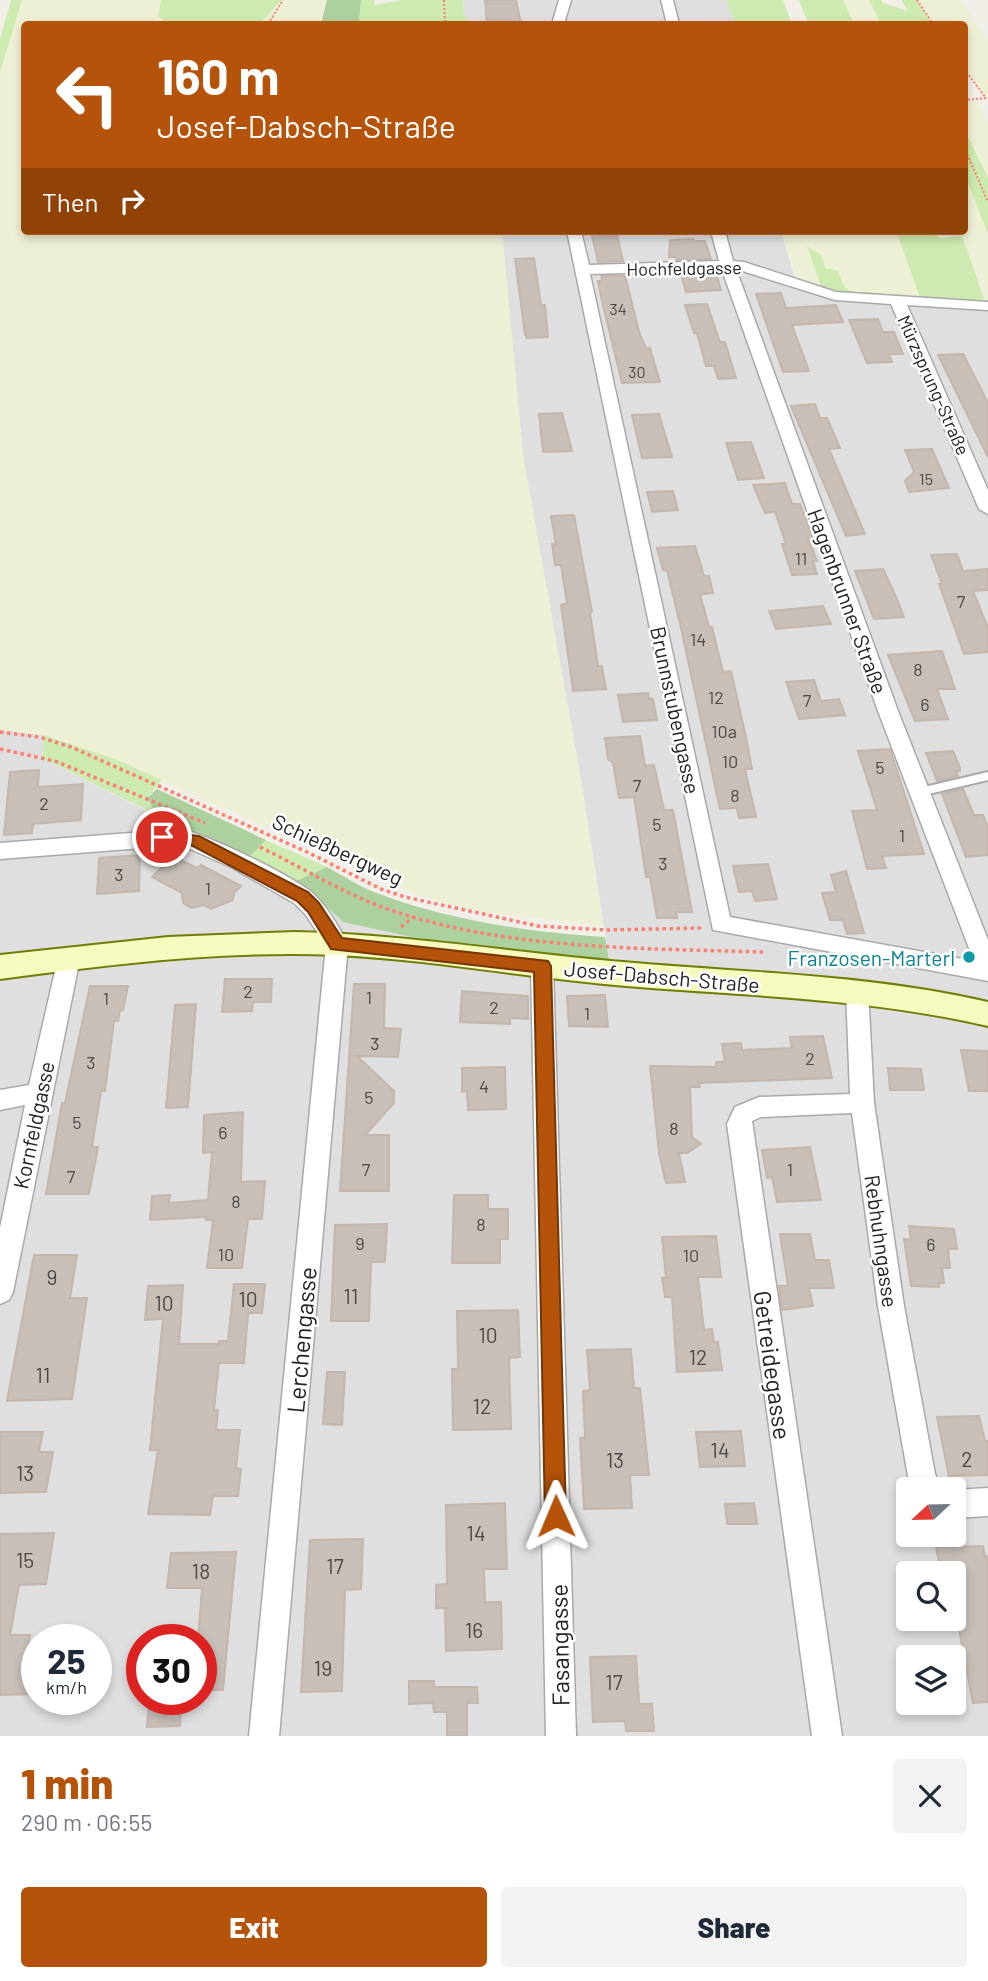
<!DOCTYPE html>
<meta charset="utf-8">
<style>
body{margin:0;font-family:Barlow,sans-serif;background:#f2f2f3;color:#1f2937;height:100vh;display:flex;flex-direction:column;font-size:26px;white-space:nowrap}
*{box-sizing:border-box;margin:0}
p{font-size:23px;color:#747a83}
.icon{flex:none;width:38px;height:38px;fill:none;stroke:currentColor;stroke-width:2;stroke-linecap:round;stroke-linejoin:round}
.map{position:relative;height:1736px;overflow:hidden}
.drawer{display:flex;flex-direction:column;background:#fff;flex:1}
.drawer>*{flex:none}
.banner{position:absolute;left:21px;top:21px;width:947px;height:214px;border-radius:7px;box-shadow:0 4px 10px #0003;background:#b45309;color:#fff;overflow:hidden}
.needle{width:46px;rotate:248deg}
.tools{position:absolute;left:896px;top:1477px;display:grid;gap:14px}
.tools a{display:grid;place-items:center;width:70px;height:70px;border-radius:7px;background:#fff;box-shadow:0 4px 10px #0003;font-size:35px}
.speed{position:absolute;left:21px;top:1624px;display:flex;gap:14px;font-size:35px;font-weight:700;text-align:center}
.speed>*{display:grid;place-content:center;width:91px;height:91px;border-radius:50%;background:#fff;box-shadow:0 4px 10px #0003;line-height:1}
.speed small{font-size:18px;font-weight:400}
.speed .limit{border:10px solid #d22;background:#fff;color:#111}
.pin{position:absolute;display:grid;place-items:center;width:60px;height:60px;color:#fff;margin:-30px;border:4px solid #fff;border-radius:50%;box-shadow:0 2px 7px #0007}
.me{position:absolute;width:77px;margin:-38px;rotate:359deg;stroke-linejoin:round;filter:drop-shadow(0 0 5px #0008)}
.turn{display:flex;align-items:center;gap:24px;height:147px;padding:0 21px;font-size:32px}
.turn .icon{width:91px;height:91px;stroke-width:2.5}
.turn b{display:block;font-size:49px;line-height:60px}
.then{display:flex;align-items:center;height:66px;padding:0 21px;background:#0003;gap:14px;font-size:26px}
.round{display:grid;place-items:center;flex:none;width:74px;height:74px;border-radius:7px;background:#f2f2f3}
.head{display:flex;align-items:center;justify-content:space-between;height:119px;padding:0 21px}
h1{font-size:42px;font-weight:800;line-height:52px;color:#b45309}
.cta{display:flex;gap:14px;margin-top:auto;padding:14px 21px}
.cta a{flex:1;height:80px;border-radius:7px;background:#b45309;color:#fff;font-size:28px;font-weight:800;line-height:80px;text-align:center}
.cta a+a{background:#f2f2f3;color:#1f2937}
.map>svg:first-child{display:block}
.residential{fill:#e0dfdf;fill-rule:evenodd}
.farmland{fill:#eef0d5}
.grass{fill:#cdebb0}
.forest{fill:#add19e}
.building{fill:#c7bfb8;stroke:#c4b6ab;stroke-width:2}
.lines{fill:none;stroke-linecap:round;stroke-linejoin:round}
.service-casing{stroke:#a9a9a9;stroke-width:4}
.minor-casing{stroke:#a9a9a9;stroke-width:3}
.secondary-casing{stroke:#707d05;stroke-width:4}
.path-far1{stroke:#fa8072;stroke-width:2;stroke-dasharray:2 2;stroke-linecap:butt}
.path{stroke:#fa8072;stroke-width:3.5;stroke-dasharray:3.5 3.5;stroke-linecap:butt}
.service{fill:#fff;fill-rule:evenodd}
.minor{fill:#fff;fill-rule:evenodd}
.secondary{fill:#f7fabf;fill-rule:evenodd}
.route{fill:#b45309;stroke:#753606;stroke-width:2}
.culture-dot{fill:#0f9aa8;stroke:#fff;stroke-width:2.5}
.labels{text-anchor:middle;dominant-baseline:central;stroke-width:5;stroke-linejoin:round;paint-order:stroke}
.far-number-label{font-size:16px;fill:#4b4948}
.far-street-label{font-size:18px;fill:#222;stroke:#fff}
.number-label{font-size:18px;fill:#4b4948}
.street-label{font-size:21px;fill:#222;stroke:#fff}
.culture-label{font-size:21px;fill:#0d838f;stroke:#fff;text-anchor:end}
.near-number-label{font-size:21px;fill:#4b4948}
.near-street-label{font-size:24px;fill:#222;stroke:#fff}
</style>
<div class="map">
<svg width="988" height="1736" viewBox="0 0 988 1736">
<rect width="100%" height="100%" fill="#f2efe9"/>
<path class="residential" d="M463,0H726L735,24H472L464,15Z
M502,231H781L798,288L835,299L988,311V1736H0V730L44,735L42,758L314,895L343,922L610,965L581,780L523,456ZM908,1489H954V1535H908ZM908,1573H954V1619H908ZM37,1640H96V1699H37ZM142,1640H201V1699H142ZM908,1657H954V1703H908Z"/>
<path class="farmland" d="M22,0H161L158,16L163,19L162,24H24V231H502L523,456L581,780L603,926L485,912L418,896L115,759L53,737L0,729V72Z
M282,0H327L321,24H259Z
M843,0H869L881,24H854Z
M917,0H960L988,40V99L964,69V24H933Z
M977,101L988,122V177L964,129V102Z
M964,173L988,234V304L960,231H964Z
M781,231H896L920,297L850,292L843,287L838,271L825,268L807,247L821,287L797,277Z"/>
<path class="grass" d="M11,0H22L0,72V39Z
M161,0H282L259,24H162L163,19L158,17Z
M361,0H374V5L402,0H463L464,15L472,24H359Z
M726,0H783L792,24H735Z
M799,0H843L854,24H808Z
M869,0H881L883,3L908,11L901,0H917L933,24H881Z
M964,129L988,177V234L964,173Z
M896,231H930L941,238L962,236L986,304L920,297Z
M807,246L821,255L825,268L838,271C846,297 853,292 878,293L880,296L838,292L821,287Z
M44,735L115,759L162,780L147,798L157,815L42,758Z
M266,840L327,867L292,883L246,860Z"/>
<path class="forest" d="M327,0H361L359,24H321Z
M157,789L266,840L246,860L157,815L147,798Z
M327,867C342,875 358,886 374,892C442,919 532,933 605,937L610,965L435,942L343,922L314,895L292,883Z"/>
<path class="building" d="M485,0H516L521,24H487Z
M591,231H616L623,261L598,262Z
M693,239L695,241H705L711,259L677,260L676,257H669L670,240Z
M534,258L541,305H545L548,337L527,338L525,335L515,259Z
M716,273L721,290L686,292L681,274Z
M601,276H625L640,335L646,348H650L660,382L622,383L602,301L598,281H602Z
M781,293L786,308L836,305L843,322L792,325L809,371L783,372L756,294Z
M707,304L720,342H725L736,378L718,379L714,366H706L697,333H694L685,305Z
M878,319L883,332H894L903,354H889L892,362L867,363L849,320Z
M963,354L988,403V457L938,355Z
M815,404L820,418H827L840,448L829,449L865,534L846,536L791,406Z
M562,413L572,451L543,452L539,414Z
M659,414L672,457L642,458L632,415Z
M751,442L764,478L738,480L726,443Z
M932,449L949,488L909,492L905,481L914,472L905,450Z
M785,483L792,504H800L813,538H808L817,561H813L817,574L792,575L782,544H786L775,512L765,513L753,485Z
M673,491L678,510L652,512L647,492Z
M574,515L592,612L590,613L598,666H602L606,689L573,691L561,605L567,603L561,565H555L552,544H556L551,516Z
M695,546L704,576H709L713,593L700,594L709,627H712L723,672L731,671L746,737L752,769H745L756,817L739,818L737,808L720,809L681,628L667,570H663L657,548Z
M957,554L963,571L988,569V590L973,591L988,628V652L964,654L939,584H942L931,555Z
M883,569L896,597L904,617L874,619L855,571Z
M823,606L831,624L776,629L769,611Z
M942,651L955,689H937L948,719L915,721L888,655Z
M814,680L821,701L839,699L845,715L799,719L786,682Z
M648,693L649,699H653L657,720L623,722L618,695Z
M640,736L645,766L654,765L664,810H673L692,912H676L677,918H657L650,877H646L634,797L619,798L613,763L608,759L605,738Z
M890,749L924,854L882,856L886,868L867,869L852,811L877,810L858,751Z
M953,751L960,768V771H955L958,776L937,781L926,753Z
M39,770L38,787L83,784L81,820L33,824L32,833L4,835L10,772Z
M963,789L974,815H983L988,827V855L966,857L945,802L942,794Z
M140,855L139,891L97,894L99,858Z
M173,856L197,868L201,865L241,886L234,893L233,900L211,909L204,905L191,908L183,903L182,893L152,877Z
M768,864L777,899L755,901L752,891L739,892L733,866Z
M846,871L852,891L864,933L847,934L843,920H830L822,893L836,892L831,875Z
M225,979H272L271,1002H253L252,1011L222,1012Z
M354,984H385L384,1028L401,1029L398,1057L357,1056L394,1091V1103L365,1135H389V1191H340Z
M90,986H128L123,1010L120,1011L118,1021H114L105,1091H101L92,1147H98L89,1194H46L62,1103H65Z
M462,991L528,996V1019L510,1018V1024L460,1022Z
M605,995L608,1027L569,1026L567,996Z
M196,1004L188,1107L166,1108L175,1005Z
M823,1036L832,1078L699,1083L700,1087H690L692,1137L701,1144L687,1153H679L685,1182L666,1183L659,1153L650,1066L716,1067V1062H725L722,1044L741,1043L742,1050L792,1048L790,1037Z
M961,1050L988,1051V1091H969Z
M505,1067L506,1109L468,1110L467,1091L462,1092V1068Z
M888,1068L921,1069L924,1090H890Z
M243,1112L241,1182L265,1181L262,1219H248L242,1268H207L213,1220H206V1217L150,1220L152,1196L170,1195L169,1203L208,1200L212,1152L203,1153L204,1115Z
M810,1147L821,1200L777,1202L772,1177L767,1178L762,1150Z
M454,1195H488V1209H508V1239H500V1263H452Z
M387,1224L385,1262H371L369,1321H331L335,1225Z
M909,1226L954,1229L957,1249H948L950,1268H942L944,1283H939V1287L911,1286L904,1239L911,1240Z
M780,1234H810L815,1260H829L834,1288H809L813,1306L782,1310L779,1286H788Z
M716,1236L721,1277H698L704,1330L712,1329L714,1342H718L722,1370L677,1372L672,1297H665L662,1278H666L662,1237Z
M34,1255H77L70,1298H87L72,1399L7,1401Z
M234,1284H265L262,1313H248L244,1363H219L214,1410H218L216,1430H240L236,1468L241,1469L238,1496H213L210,1515L148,1514L158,1450H150L163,1319L145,1320L148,1286L183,1285L179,1344H219V1341H228Z
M518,1310L520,1357L509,1358L511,1429L453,1430L452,1369H458L457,1311Z
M631,1349L634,1388H640L649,1475H630L632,1508L584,1509L580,1438H585L583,1391L590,1390L587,1350Z
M327,1372H345L342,1425L323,1424Z
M979,1416L985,1441H988V1475L949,1476L937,1417Z
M741,1431L745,1466L700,1467L696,1432Z
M0,1432H43L39,1452H53L46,1492L0,1493Z
M505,1503L507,1569H484L485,1602H501L502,1649L446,1651L445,1608H436V1585L447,1584L446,1505Z
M754,1503L757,1524H727L725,1504Z
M54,1533L46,1584L19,1585L10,1635H30L25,1670H37V1694L0,1695V1534Z
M363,1539L361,1589L345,1590L342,1691L301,1692L310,1540Z
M983,1546L985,1557L988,1556V1702L973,1703L954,1603V1573H941L936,1547Z
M236,1552L223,1690H201V1640H198L202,1588H167L171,1553Z
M636,1656L639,1704H652L654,1731H626L625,1721L593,1722L590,1657Z
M409,1681H434V1687H477L478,1703H467V1736H447V1712H434L433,1703L409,1704Z
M181,1704L180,1726L147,1727L149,1706Z"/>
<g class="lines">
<g class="service-casing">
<path id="service" d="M988,772V780L920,796L915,792L920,788Z"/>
</g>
<g class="minor-casing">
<path id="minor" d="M559,0H571L564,24H552Z
M661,0H673L679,24H667Z
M567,231H581L589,265L719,261L711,231H725L733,261L744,262L836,292L988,302V310L907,305L988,490V514L979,509L891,304L835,300L736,269L898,711L988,940V981L713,930ZM722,270L878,711L974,961L730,917L590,274Z
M183,829C217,840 281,870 310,891C326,904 339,927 348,944L279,1736H249L326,945L305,914L294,903L231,867L181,845L0,859V843Z
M69,949L77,952L80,958L13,1292L9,1300L0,1304V1228L25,1105L0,1110V1090L29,1085L58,958L61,952Z
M542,957L550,960L553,966L576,1736H546L531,966L534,960Z
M857,981L865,984L868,990L874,1103L904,1306L935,1474L942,1489H914L908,1476L878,1306L852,1113L761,1117L752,1121L842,1736H812L727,1124L735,1107L759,1097L850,1094L846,990L849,984Z
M988,1488V1516L954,1518V1490Z"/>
</g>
<g class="secondary-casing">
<path id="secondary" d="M295,932C405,934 514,953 623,962C746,973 867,974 988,1002V1026C868,998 748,996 626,986C530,978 434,960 337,955C224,950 112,964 0,979V955L168,937Z"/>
</g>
<path class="path-far1" d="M444,0L445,24
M917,0L933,24
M268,24L283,0
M964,69L986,98
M964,100L987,98
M964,147L988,202"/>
<path class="path" d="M0,732L39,737L71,747L307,852L381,889L405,897L538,926L606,930L702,928
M0,749L55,761L205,823
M260,847C299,866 338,890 379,906C498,950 638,948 763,952
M401,927L413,917"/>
<use href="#service" class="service"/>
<use href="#minor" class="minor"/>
<use href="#secondary" class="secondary"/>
</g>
<path class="route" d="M162,832L199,836L308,892L319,903L342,938L548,961L551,966L566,1516L563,1524L556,1527L548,1524L545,1516L534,972L331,949L308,912L297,901L191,845L157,841L155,837L157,833Z"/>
<circle class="culture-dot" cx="969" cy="957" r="7"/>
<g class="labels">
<g class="far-number-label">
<text x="618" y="308">34</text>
<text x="637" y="371">30</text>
<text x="926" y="478">15</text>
</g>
<g class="far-street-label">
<text transform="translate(684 268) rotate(-1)">Hochfeldgasse</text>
<text transform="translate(934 385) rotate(66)">Mürzsprung-Straße</text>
</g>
<g class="number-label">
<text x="801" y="558">11</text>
<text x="961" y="601">7</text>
<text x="698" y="639">14</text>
<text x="918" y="669">8</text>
<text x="716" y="697">12</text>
<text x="807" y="700">7</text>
<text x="925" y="704">6</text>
<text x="724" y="731">10a</text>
<text x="730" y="761">10</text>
<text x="880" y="767">5</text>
<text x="637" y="785">7</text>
<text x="735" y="795">8</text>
<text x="44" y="803">2</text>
<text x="657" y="824">5</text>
<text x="902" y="835">1</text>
<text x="663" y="863">3</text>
<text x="119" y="874">3</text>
<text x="208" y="888">1</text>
<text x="248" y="991">2</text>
<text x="369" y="997">1</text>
<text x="106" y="998">1</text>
<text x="494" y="1007">2</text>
<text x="587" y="1013">1</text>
<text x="375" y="1043">3</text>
<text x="810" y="1058">2</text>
<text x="91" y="1062">3</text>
<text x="484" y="1086">4</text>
<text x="369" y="1097">5</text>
<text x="77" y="1122">5</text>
<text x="674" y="1128">8</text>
<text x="223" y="1132">6</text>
<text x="366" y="1169">7</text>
<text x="790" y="1169">1</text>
<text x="71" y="1176">7</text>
<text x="236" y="1201">8</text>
<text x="481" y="1224">8</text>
<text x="360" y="1243">9</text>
<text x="931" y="1244">6</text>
<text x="226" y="1254">10</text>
<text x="691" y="1255">10</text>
</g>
<g class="street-label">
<text transform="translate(848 601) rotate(70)">Hagenbrunner Straße</text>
<text transform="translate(676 710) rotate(78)">Brunnstubengasse</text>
<text transform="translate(338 849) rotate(25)">Schießbergweg</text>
<text transform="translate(662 976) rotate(5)">Josef-Dabsch-Straße</text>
<text transform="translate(33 1125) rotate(-78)">Kornfeldgasse</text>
<text transform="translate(882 1241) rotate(82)">Rebhuhngasse</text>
</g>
<g class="culture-label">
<text x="955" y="957">Franzosen-Marterl</text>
</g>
<g class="near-number-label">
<text x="52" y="1276">9</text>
<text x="351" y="1295">11</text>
<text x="248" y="1298">10</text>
<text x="164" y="1302">10</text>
<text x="488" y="1334">10</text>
<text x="698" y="1356">12</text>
<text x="43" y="1374">11</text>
<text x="482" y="1405">12</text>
<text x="720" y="1449">14</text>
<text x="967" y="1458">2</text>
<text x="615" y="1459">13</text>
<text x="25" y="1472">13</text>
<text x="476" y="1532">14</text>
<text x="25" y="1559">15</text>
<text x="335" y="1565">17</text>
<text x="201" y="1570">18</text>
<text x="474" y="1629">16</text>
<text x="323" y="1667">19</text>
<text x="614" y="1681">17</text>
</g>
<g class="near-street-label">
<text transform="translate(301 1340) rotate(-85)">Lerchengasse</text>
<text transform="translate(773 1365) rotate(82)">Getreidegasse</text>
<text transform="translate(559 1645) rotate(-91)">Fasangasse</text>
</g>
</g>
</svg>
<div class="tools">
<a><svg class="needle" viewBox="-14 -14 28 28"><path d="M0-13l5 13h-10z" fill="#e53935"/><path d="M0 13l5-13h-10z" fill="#747a83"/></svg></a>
<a><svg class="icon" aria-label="search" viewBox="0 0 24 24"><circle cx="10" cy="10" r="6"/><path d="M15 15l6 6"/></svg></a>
<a><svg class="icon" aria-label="layers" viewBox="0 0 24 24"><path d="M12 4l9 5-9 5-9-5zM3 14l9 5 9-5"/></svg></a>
</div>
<div class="speed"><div>25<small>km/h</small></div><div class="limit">30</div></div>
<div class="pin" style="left:162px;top:837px;background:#d93025"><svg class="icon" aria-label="arrive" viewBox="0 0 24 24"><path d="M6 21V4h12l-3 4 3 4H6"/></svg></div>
<svg class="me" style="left:556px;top:1516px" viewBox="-20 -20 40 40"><path d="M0-17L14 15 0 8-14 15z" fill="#b45309" stroke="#fff" stroke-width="4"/></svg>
<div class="banner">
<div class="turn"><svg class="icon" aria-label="left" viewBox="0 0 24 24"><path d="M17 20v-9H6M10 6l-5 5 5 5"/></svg><div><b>160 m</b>Josef-Dabsch-Straße</div></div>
<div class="then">Then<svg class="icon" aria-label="right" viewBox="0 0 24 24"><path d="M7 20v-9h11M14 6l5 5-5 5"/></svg></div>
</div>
</div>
<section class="drawer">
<div class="head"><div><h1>1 min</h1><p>290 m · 06:55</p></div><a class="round"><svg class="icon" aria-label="close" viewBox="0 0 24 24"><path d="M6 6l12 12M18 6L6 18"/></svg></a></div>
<div class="cta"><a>Exit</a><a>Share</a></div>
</section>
